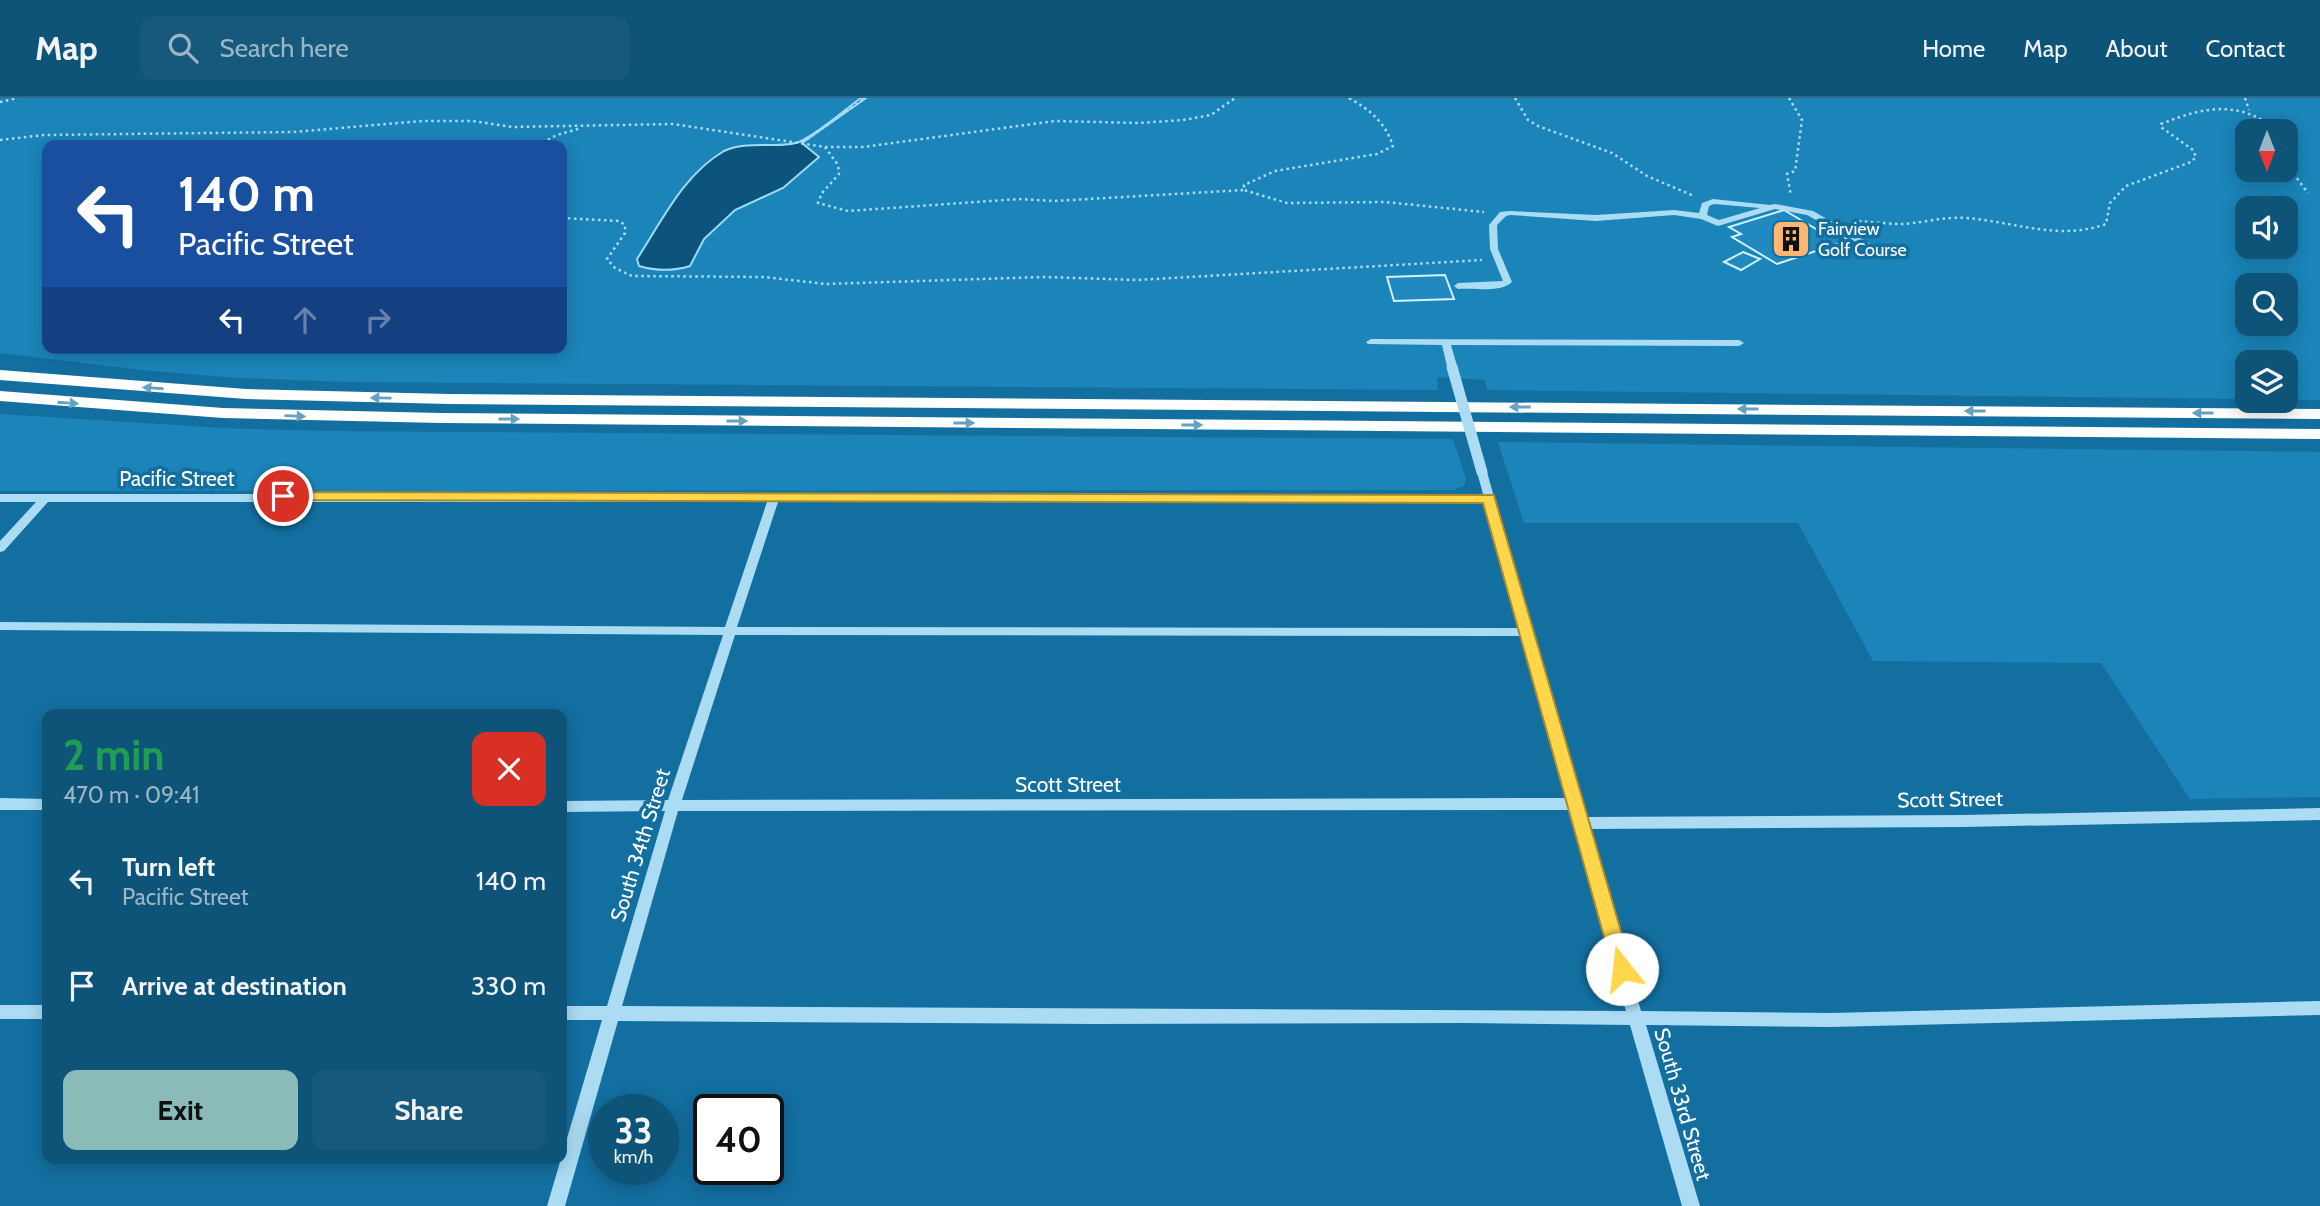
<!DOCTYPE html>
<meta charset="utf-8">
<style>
body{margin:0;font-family:Cabin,sans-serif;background:#17597d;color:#f1f3f6;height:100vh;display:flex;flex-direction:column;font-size:26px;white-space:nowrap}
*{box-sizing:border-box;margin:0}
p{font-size:23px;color:#9bb6c6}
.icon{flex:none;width:38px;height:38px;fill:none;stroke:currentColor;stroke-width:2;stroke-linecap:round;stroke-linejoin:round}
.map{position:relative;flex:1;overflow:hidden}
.panel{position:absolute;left:42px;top:611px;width:525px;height:455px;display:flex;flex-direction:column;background:#0e5378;border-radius:14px;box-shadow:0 4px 18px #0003}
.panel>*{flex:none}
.hud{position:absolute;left:42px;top:42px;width:525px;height:214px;border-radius:14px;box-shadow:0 4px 18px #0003;background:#1a4fa0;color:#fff;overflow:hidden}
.needle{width:46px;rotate:180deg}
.controls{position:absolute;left:2235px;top:21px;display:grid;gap:14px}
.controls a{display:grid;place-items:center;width:63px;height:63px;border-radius:14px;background:#0e5378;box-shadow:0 4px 18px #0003;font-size:35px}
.speed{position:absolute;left:588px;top:996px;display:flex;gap:14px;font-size:35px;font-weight:700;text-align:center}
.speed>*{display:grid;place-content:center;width:91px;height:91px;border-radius:50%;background:#0e5378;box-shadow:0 4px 18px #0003;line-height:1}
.speed small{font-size:18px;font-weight:400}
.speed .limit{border:4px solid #111;border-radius:10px;background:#fff;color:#111}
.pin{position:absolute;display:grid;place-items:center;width:60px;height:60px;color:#fff;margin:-30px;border:4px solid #fff;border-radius:50%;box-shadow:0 2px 7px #0007}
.me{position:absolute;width:77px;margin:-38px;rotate:344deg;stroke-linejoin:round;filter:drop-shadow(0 0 5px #0008)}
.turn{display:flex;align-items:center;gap:24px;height:147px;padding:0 21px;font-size:32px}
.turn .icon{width:91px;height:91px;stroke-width:2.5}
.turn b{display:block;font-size:49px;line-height:60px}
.lanes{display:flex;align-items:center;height:66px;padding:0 21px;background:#0003;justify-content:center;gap:35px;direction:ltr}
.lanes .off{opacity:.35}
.round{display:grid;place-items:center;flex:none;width:74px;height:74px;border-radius:14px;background:#17597d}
.head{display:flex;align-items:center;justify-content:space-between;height:119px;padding:0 21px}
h1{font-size:42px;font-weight:700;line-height:52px;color:#1e9e55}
.cta{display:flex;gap:14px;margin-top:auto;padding:14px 21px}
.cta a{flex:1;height:80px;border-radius:14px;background:#8bbbb9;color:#111;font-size:28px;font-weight:700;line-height:80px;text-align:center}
.cta a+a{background:#17597d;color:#f1f3f6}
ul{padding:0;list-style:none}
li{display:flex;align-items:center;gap:21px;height:105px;padding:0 21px}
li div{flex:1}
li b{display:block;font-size:26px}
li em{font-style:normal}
header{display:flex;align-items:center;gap:42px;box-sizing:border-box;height:98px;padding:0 35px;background:#0e5378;border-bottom:2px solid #2e698a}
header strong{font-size:33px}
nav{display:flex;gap:38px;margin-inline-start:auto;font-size:24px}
.search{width:490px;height:63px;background:#17597d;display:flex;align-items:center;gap:18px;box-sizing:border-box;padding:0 24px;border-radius:14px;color:#9bb6c6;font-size:26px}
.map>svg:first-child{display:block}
.green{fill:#1b85ba;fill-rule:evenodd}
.water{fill:#0c547c;stroke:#9edbf7;stroke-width:2}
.building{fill:#2189bf;stroke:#d4f0fe;stroke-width:2}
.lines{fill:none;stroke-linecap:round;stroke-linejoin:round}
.path{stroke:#abdcf4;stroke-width:2.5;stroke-dasharray:2.5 3.5;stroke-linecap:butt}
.minor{fill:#abdcf4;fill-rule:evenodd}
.highway{fill:#fff;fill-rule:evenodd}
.minor-bridge-far1{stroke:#abdcf4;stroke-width:9}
.minor-bridge{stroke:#abdcf4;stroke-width:11}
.oneway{fill:#66a1c1}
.route{fill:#ffd54a;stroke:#a68a30;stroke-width:2}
.labels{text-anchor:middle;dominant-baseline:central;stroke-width:7;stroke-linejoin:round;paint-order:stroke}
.far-poi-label{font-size:18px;fill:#fff;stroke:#136fa0;text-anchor:start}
.street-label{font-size:21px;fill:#fff;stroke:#136fa0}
</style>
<header>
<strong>Map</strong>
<div class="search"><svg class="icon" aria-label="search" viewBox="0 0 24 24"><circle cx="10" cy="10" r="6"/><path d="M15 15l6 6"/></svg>Search here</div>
<nav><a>Home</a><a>Map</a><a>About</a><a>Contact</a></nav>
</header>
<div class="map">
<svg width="2320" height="1108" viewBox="0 0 2320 1108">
<rect width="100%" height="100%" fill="#136fa0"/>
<path class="green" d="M0,0H2320V302H2286V264H2247V301L1487,292L1485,282L1437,279L1438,292L348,284L238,280L141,272L0,255ZM2247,33H2286V72H2247ZM47,47H562V250H47ZM2247,110H2286V149H2247ZM2247,187H2286V226H2247Z
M0,316L223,330L329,333L1453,341L1466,381L1464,388L1453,392L0,393Z
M1498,344L2320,354V699L2190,701L2101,565L1873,563L1798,425H1524Z"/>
<path class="water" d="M861,0H866L802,45L819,59L783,90L735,112L704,141L690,168C674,173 656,173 639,168L637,161C662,123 683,77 724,53C745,42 782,51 799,44C819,35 843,13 861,0Z"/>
<path class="building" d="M1784,112L1816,131L1825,128L1849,142L1777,166L1732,139L1741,136L1729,129Z
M1743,154L1760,161L1741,172L1724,164Z
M1445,177L1454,201L1394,203L1387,179Z"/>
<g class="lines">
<path class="path" d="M1349,0C1370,12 1385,24 1393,48L1377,56L1275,73L1244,87V92L1287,105L1385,104L1484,114
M1515,0L1528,22L1538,28L1612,55L1647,78L1694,98
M1789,0L1802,22L1795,73L1787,76L1791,98
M2245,0L2249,12
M0,4L18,0
M0,42L44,37L293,34L422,23H473L512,29L673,26L825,49H863L1055,23L1139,25L1183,22L1211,17L1235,0
M802,45L865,0
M537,47L557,37L581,30
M825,49L838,67L839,76L822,95L818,105L848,113L1019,101L1054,103L1244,92
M2286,66L2308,95
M562,120L619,123L625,127V135L607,161L615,170L632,178L764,179L826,186L1044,179L1138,182L1482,162
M1859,123C1873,124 1888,126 1902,126C1924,125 1945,118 1967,120C2015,124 2059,143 2106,126L2110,105L2126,88L2191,64L2196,59L2193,52L2161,29V26C2206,8 2239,2 2279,33"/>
<path class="minor" d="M1713,101L1770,107L1775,106L1813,113L1885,154L1878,156L1807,117L1775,111L1718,128L1701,121L1674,117L1596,123L1510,117L1506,118L1497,127L1498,151L1512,184C1501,195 1474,190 1458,191L1454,188L1458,185L1503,183L1490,151L1489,127L1500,114L1510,113L1596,117L1674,112L1699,115L1702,105ZM1714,106L1760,110L1719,122L1707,117L1709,108Z
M1371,241L1739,242L1744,245L1739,248L1451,247L1457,268L1452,271L1447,268L1442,247L1368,246L1366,244Z
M1482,371L1487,374L1584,719L1963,717L2320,710V722L1963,729L1587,731L1641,913L1831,915L2320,903V917L1831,929L1646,927L1700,1108H1682L1630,927L1467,925L1093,926L618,923L565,1108H547L602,922H562V908H607L665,713L562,714V703L668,702L723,537L0,532V524L725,529L767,404H48L4,453L0,454V443L36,404H0V396H1483L1477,374ZM778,404H1485L1519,530L737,529ZM735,537L1521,538L1565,700L682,702ZM1568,712L1626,913L622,908L678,713Z
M0,700L47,701V712H0Z
M0,907H47V921H0Z"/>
<path class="highway" d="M0,272L246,291L449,296L2320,311V321L449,306L246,301L0,282Z
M0,293L223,310L441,315L2320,331V341L441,325L223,320L0,303Z"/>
<path class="minor-bridge-far1" d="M1452,268L1453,271"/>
<path class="minor-bridge" d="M1452,269L1482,374"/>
</g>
<defs><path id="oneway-solid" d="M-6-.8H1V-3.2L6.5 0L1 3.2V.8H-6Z" transform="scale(1.75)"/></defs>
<g class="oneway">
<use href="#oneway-solid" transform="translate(153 290) rotate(-176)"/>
<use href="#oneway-solid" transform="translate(381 300) rotate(-179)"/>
<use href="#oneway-solid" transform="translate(68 305) rotate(4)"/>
<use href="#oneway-solid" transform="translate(1520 309) rotate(-180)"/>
<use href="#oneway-solid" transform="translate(1748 311) rotate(-180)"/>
<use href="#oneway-solid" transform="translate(1975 313) rotate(-180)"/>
<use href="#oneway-solid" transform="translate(2203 315) rotate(-180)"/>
<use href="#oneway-solid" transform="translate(295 318) rotate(2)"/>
<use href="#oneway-solid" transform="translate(509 321)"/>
<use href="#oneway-solid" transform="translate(737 323)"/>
<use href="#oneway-solid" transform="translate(964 325)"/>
<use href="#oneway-solid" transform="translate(1192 327)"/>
</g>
<path class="route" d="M283,394L1494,397L1632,871L1629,877L1622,880L1615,877L1613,871L1483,405L278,402V395Z"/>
<defs>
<g id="building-square" transform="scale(2.0125)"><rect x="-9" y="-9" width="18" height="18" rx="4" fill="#ffb66f" stroke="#136fa0"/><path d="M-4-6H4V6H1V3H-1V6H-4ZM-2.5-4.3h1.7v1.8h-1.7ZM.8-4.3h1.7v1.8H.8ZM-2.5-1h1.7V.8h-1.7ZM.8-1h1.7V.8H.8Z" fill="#111"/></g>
</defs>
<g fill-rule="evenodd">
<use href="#building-square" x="1791" y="141"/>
</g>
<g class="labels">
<g class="far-poi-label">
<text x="1818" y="131">Fairview<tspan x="1818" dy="21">Golf Course</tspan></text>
</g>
<g class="street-label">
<text x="177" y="380">Pacific Street</text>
<text x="1068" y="686">Scott Street</text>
<text transform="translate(1950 701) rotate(-1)">Scott Street</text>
<text transform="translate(640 747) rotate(-73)">South 34th Street</text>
<text transform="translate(1683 1006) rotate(74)">South 33rd Street</text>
</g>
</g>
</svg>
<div class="controls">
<a><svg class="needle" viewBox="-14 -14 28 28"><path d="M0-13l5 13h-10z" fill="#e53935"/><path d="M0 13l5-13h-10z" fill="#9bb6c6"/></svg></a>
<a><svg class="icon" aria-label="sound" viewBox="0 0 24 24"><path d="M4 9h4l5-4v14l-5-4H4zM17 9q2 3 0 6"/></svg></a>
<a><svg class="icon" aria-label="search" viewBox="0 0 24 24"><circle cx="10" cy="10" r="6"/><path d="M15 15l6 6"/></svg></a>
<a><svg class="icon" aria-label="layers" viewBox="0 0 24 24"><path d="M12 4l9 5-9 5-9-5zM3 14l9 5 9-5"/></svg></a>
</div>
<div class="speed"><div>33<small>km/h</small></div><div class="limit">40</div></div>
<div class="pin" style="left:283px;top:398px;background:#d93025"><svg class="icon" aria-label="arrive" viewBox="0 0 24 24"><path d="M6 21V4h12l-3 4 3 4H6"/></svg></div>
<svg class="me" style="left:1622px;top:871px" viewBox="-20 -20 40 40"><circle r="19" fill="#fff"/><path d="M0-13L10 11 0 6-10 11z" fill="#ffd54a"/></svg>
<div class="hud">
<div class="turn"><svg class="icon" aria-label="left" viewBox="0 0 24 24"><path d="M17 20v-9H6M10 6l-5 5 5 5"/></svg><div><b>140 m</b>Pacific Street</div></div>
<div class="lanes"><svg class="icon" aria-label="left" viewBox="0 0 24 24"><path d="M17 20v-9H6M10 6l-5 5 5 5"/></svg><svg class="icon off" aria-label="ahead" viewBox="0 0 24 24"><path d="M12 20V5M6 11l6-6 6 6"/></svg><svg class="icon off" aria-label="right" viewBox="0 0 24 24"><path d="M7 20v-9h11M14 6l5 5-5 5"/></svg></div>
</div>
<section class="panel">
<div class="head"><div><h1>2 min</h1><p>470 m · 09:41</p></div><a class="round" style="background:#d93025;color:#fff"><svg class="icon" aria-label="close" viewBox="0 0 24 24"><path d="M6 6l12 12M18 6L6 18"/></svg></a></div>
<ul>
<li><svg class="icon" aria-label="left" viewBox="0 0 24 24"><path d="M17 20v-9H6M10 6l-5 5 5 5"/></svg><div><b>Turn left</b><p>Pacific Street</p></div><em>140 m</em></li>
<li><svg class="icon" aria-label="arrive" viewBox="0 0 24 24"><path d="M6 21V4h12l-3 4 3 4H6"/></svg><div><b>Arrive at destination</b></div><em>330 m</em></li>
</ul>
<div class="cta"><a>Exit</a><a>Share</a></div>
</section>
</div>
